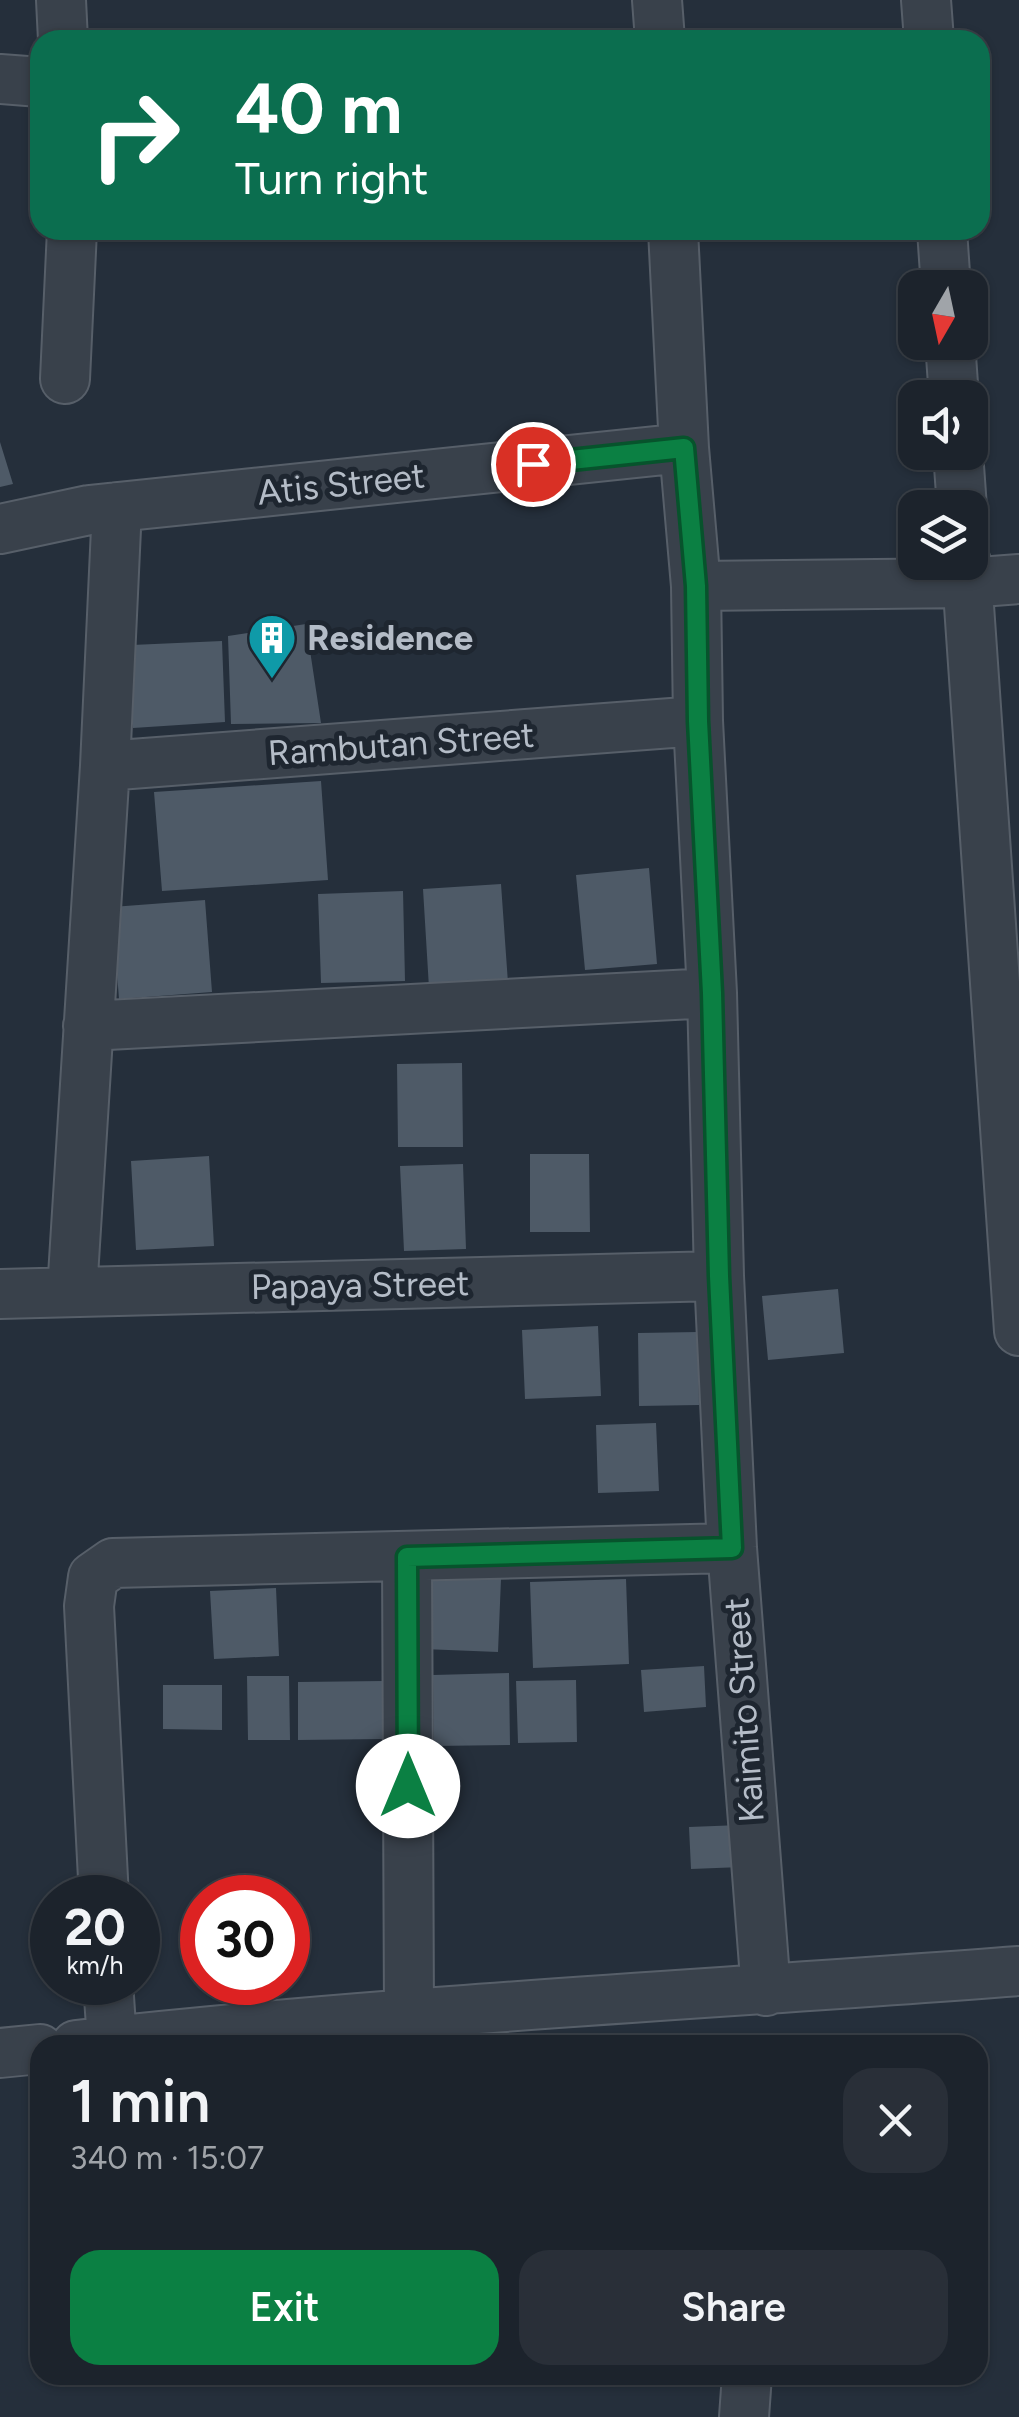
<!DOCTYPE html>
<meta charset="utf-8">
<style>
body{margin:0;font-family:Figtree,sans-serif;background:#292f38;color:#f1f3f6;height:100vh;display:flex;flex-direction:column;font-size:38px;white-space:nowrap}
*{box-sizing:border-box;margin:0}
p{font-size:32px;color:#a0a4a9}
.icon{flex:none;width:55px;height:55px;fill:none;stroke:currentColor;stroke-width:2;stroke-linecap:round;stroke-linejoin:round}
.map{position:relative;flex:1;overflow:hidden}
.sheet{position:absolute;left:30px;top:2035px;width:958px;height:350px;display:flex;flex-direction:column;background:#1c232c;border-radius:30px;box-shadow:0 2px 8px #0004,0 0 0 2px #3a4048}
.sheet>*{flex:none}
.hud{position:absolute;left:30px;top:30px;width:960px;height:210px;border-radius:30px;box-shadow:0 2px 8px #0004,0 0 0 2px #3a4048;background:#0b6e4f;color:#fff;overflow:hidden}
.needle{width:65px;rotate:189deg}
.buttons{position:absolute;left:898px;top:270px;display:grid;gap:20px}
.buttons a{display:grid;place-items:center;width:90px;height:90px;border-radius:20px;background:#1c232c;box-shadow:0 2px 8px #0004,0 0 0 2px #3a4048;font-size:50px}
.speed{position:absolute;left:30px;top:1875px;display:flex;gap:20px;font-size:50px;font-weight:700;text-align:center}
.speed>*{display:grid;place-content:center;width:130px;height:130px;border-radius:50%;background:#1c232c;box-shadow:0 2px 8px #0004,0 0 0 2px #3a4048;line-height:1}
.speed small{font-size:25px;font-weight:400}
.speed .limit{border:15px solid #d22;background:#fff;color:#111}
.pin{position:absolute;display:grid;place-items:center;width:85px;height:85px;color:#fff;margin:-42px;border:5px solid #fff;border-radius:50%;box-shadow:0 2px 10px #0007}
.me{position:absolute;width:110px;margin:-55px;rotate:0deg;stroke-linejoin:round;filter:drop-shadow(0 0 8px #0008)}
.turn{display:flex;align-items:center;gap:35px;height:210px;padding:0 40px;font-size:45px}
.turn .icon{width:130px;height:130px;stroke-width:2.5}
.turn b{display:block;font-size:70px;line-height:85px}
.round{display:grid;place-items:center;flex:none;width:105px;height:105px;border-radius:30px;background:#292f38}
.head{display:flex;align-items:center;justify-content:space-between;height:170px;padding:0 40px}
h1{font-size:60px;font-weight:600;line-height:75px}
.primary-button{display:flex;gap:20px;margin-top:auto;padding:20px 40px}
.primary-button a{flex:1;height:115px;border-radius:30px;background:#0b8043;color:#fff;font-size:40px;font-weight:600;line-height:115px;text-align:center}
.primary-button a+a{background:#292f38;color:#f1f3f6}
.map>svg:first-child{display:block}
.building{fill:#4e5a67}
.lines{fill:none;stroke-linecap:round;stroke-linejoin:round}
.minor-casing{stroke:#575f69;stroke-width:52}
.minor{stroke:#39414b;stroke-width:48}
.route-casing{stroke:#07532c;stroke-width:25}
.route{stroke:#0b8043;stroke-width:18}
.labels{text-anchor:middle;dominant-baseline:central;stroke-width:10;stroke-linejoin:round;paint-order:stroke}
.street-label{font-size:35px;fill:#b4bcc7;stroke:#1e2630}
.poi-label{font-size:35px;font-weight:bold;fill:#b4bcc7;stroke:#1e2630;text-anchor:start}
</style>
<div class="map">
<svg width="1019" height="2417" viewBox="0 0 1019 2417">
<rect width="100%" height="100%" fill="#252f3b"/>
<path class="building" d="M0,442L13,484L0,487Z
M306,624L321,723L231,724L228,636Z
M222,641L225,722L133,728L132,645Z
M321,781L328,880L162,891L154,792Z
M649,868L657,964L585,970L576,875Z
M501,884L508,983L429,988L423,889Z
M403,891L405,981L321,983L318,894Z
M205,900L212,992L119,999L112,907Z
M462,1063L463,1147H398L397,1064Z
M530,1154H589L590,1232H530Z
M209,1156L214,1246L136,1250L131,1161Z
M463,1164L466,1249L404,1251L400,1166Z
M838,1289L844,1353L768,1360L762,1296Z
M598,1326L601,1396L525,1399L522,1330Z
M698,1332L699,1405L639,1406L638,1333Z
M656,1423L659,1491L598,1493L596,1425Z
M425,1576L501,1579L498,1652L423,1649Z
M626,1579L629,1664L533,1668L530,1582Z
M276,1588L279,1656L214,1659L210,1591Z
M704,1666L706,1707L644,1712L641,1670Z
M509,1673L510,1745L434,1746L433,1675Z
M247,1676H289L290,1740H248Z
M576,1680L577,1742L518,1743L516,1681Z
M383,1681L384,1739L298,1740V1682Z
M163,1685H222V1730L163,1729Z
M740,1825L742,1867L691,1869L689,1827Z"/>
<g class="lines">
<g class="minor-casing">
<path id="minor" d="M61,0L63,40
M657,0L660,40
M926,0L929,40
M0,79L40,82
M673,230L684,448L696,586L698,721L712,993L719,1276L732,1548L766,1991
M942,230L946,288
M950,342L954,398
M65,379L72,230
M958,452L962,508
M0,529L89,510L684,448
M966,562L1019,1331
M696,586L967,583L1019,579
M105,766L698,721
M88,1026L712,993
M72,1292L105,766L117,507
M0,1294L719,1276
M407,1557L409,2014
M104,1898L89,1606L93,1577L113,1563L732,1548
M108,1982L112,2041
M76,2045C389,2010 705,1995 1019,1971
M0,2053L40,2049
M744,2417L747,2375"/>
</g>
<use href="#minor" class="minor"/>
</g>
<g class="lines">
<g class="route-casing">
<path id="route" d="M408,1786L407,1557L732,1548L719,1276L712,993L698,721L696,586L684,448L533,464"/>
</g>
<use href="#route" class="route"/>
</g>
<defs>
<g id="building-pin" transform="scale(2.5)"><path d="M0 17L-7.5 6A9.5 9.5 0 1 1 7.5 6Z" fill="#0f9aa8" stroke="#1e2630"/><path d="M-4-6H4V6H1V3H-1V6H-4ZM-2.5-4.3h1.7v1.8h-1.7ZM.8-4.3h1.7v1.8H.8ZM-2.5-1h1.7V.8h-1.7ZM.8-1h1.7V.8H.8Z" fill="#fff"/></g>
</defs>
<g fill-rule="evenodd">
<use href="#building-pin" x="272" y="638"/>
</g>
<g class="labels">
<g class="street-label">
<text transform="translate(341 484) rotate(-6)">Atis Street</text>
<text transform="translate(401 744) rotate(-4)">Rambutan Street</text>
<text transform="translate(360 1285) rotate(-1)">Papaya Street</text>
<text transform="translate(744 1710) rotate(-94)">Kaimito Street</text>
</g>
<g class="poi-label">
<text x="307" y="638">Residence</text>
</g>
</g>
</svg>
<div class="buttons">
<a><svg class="needle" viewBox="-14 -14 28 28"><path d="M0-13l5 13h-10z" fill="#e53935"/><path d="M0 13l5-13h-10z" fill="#a0a4a9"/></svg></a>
<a><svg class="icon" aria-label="sound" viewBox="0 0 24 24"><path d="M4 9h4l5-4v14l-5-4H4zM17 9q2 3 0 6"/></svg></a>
<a><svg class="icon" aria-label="layers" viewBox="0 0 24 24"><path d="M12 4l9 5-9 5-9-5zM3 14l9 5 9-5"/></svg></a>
</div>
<div class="speed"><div>20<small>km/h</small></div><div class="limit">30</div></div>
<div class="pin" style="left:533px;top:464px;background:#d93025"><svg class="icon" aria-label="arrive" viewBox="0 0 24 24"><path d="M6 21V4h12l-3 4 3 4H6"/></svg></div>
<svg class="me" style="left:408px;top:1786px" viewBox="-20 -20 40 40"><circle r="19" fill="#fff"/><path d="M0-13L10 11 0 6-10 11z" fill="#0b8043"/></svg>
<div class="hud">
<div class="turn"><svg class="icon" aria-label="right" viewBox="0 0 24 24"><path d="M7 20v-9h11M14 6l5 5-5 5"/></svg><div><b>40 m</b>Turn right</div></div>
</div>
<section class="sheet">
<div class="head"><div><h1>1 min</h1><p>340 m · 15:07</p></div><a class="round"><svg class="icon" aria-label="close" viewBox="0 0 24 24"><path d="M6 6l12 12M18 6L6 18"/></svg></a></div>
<div class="primary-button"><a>Exit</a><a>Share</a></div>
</section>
</div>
